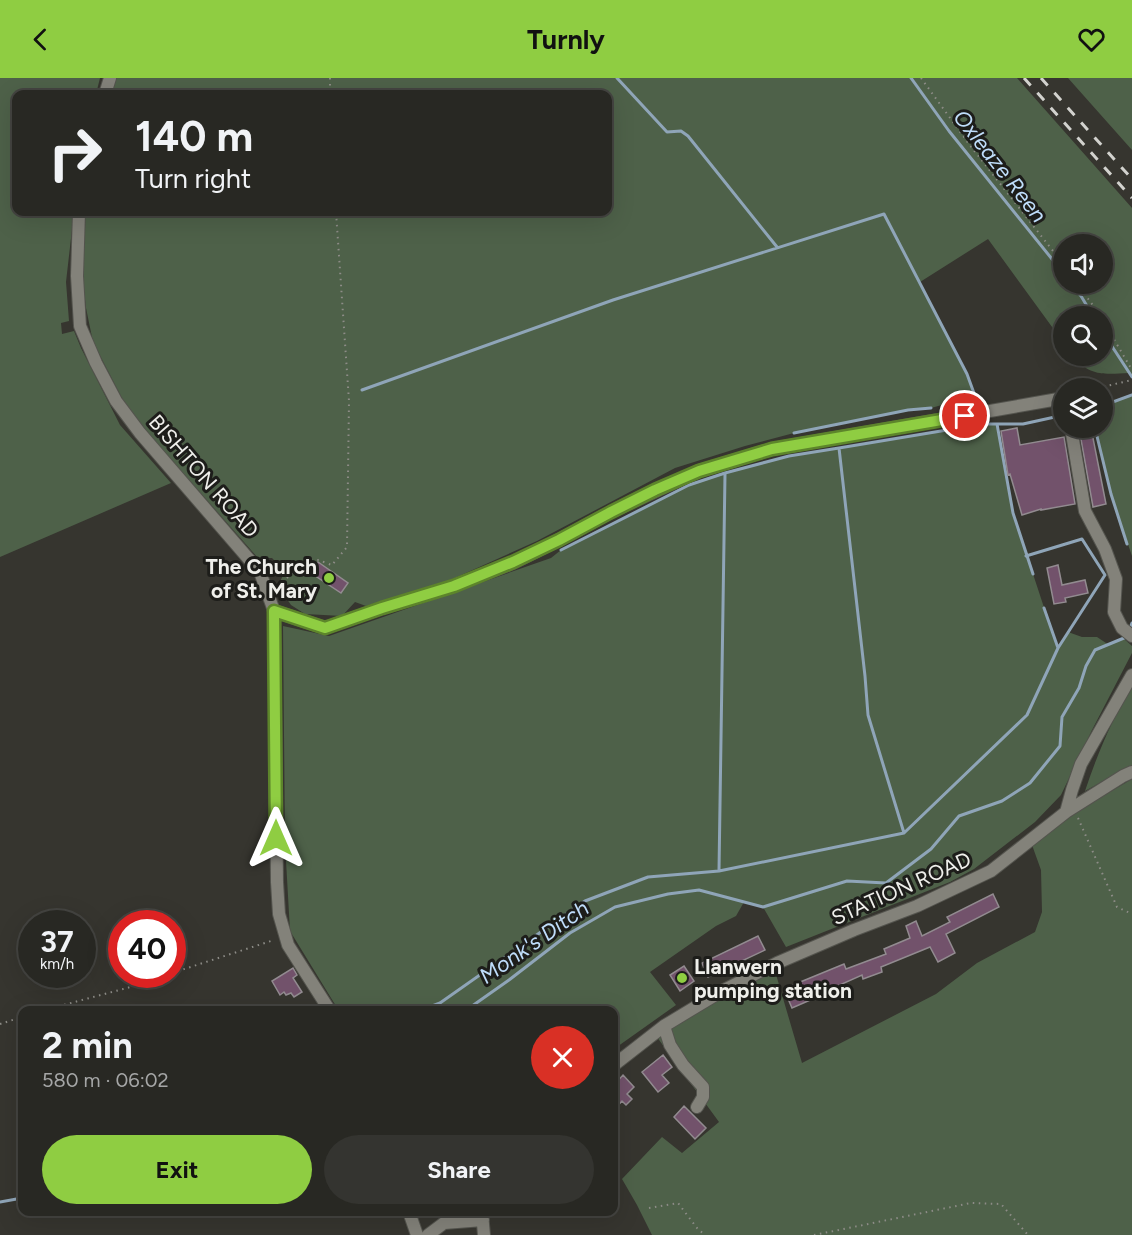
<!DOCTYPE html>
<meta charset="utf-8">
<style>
body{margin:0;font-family:Figtree,sans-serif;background:#343430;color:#f1f3f6;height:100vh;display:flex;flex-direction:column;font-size:22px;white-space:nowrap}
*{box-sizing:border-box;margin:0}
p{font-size:20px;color:#a5a6a6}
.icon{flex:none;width:33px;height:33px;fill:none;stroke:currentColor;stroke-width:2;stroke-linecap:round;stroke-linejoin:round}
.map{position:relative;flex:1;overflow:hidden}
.drawer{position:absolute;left:18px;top:928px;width:600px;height:210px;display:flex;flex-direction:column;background:#282823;border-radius:12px;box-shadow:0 6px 24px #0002,0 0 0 2px #444441}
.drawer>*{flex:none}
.banner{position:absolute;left:12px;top:12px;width:600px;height:126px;border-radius:12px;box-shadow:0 6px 24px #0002,0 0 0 2px #444441;background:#282823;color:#f1f3f6;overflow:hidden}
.buttons{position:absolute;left:1053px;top:156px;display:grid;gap:12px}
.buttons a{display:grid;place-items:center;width:60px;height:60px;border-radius:50%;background:#282823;box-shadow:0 6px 24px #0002,0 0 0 2px #444441;font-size:30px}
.speed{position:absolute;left:18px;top:832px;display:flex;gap:12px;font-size:30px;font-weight:700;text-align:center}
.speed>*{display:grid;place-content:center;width:78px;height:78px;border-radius:50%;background:#282823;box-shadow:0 6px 24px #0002,0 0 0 2px #444441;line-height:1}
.speed small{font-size:15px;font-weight:400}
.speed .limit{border:9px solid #d22;background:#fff;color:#111}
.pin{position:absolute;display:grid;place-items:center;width:51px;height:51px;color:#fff;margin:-26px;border:3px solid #fff;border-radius:50%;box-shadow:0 2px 6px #0007}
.me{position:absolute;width:66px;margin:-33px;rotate:0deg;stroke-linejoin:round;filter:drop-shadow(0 0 4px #0008)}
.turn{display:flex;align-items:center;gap:21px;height:126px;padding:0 24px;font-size:27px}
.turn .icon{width:78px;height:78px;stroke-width:2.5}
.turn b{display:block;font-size:42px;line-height:51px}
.round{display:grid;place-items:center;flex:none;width:63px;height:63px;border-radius:32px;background:#343430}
.head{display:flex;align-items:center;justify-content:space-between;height:102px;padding:0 24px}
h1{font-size:36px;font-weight:700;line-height:45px}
.action{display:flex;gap:12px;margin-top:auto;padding:12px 24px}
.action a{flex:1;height:69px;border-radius:36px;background:#8fcd42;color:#111;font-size:24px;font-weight:700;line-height:69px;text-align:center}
.action a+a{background:#343430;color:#f1f3f6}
header{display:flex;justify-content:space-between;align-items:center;height:78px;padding:0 24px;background:#8fcd42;color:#111;font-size:27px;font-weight:700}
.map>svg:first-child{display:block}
.green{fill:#4e6149;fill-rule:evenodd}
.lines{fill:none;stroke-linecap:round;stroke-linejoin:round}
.stream{stroke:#8fa5b8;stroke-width:3}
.building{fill:#72526b;stroke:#928b90;stroke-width:1.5}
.minor-casing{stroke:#54544e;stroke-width:14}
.path{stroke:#8d8c87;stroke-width:2;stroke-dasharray:1.5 4.5;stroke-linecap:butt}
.minor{stroke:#83827a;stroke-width:12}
.rail{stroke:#d2d2ce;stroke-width:3;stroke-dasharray:10 10;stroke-linecap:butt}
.route-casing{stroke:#5d852b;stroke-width:15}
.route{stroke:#8fcd42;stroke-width:10}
.poi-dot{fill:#8fcd42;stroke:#1d1d1a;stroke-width:2}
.labels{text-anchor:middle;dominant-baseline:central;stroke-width:6;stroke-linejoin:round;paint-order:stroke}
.street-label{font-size:21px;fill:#efefeb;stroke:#1d1d1a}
.poi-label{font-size:21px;font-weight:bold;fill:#efefeb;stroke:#1d1d1a;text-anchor:end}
.water-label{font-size:22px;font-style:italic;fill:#bfddfa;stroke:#1d1d1a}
</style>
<header><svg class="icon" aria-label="back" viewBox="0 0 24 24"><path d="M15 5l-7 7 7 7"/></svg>Turnly<svg class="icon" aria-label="heart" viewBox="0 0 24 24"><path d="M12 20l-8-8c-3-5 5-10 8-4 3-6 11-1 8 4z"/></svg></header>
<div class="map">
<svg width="1132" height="1157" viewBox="0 0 1132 1157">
<rect width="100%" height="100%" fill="#36352f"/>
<path class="green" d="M0,0H100L96,16H16V134H74L66,204L69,243L61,245L62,256L74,253L81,270L120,347L171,405L0,479Z
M113,0H1017L1132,130V299L1129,295C1105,296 1089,299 1074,278H1102V238H1064L1063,264L988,161L920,204L967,296L975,318L931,330L908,332L794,355L745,368L675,390L537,463L448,503L366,528L355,524L342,538L305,536L291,527L278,508L285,493L272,480H258L144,351L126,328L93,264L86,230L81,186L85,134H608V16H109ZM1064,166H1102V206H1064Z
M1068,0H1132V72Z
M1132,317V478L1111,416L1095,350H1102L1103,328Z
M983,346H996L1013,435L1057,569L1068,554L1082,559H1097L1109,567L1123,560L1132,568V575L1092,652L1061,717L1035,744L974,791L950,804L786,869L763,829L744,824L736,838L716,848L650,894L676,927L614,971V933H339L290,853L285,765L283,548L329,558L551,480L561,472L590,456L689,407L725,395L789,378Z
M1132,608V687L1085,713C1097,677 1112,641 1132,608Z
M1132,701V1157H652L637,1127L622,1101L662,1059L682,1075L719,1044L654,955L775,893L802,985L936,916L977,885L1035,854L1042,834L1041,792L1032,767L1081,731Z"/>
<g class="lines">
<path class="stream" d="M617,0L667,54L681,53L688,58L777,169
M911,0L949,53L1064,196
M1071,206L1081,218L1093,238
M1102,253L1132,299
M362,312L613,222L884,136L967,296L975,318L945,326
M1102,328L1132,317
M997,346L1013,435L1033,496
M1095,350L1111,416L1127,466
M794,355L908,332L931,330
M839,370L865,598L868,637L904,755
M561,472L689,407L725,395L789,378L839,370L983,346H1023L1064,337
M1044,530L1058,570
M1129,553L1132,545
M719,793L725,396
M419,933L440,925L585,823L648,799L719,793L904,755L1027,637L1058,570L1105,497L1082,461L1026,478
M465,933L509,902L570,855L615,829L668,816L699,812L763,829L847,803L886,805L931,771L959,738L1002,723L1030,705L1060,668L1062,639L1079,610L1086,588L1095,572L1124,560L1125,558
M0,1124L22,1120"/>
</g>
<path class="building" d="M1017,350L1020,367L1064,359L1075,426L1041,432V431L1022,437L1010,396L1008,397L1001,353Z
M1079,350H1091L1106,426L1093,429Z
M318,484L348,505L341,515L311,495Z
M1058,487L1062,507L1085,502L1088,515L1065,520L1066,524L1054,526L1047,490Z
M993,816L999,829L946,856L955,875L938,884L930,869L881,889L882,894L863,901L862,897L835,909L837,913L825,918L824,916L792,930L786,916L795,912L793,907L844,886L846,891L886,876L884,871L910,860L906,848L916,843L922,858L950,844L947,839Z
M758,858L765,872L708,899L702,885Z
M684,888L694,903L680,913L670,897Z
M293,890L297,897L293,900L302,914L294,919L291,915L286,917L284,914L280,917L272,903Z
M663,977L672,989L662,997L669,1005L658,1014L642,994Z
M623,997L634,1009L627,1016L632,1021L626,1027L622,1023L614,1032V1007Z
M684,1028L706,1050L695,1061L674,1039Z"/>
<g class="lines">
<g class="minor-casing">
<path id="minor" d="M105,16L110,0
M79,134L77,198L80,248L96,285L116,323L140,355L260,494L274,533L277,804L279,836L288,867L330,933
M1071,350L1085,433L1105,471L1116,501L1114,534L1122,550L1132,558
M274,533L325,550L382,530L454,508L513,485L559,462L611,434L699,393L772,371L1064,320
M1066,734L1123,698L1132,694
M664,948L670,967L683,987L703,1009V1019L697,1029
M614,987L664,948L722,913L777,885L854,852L917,828L991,793L1066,734L1072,712L1081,686L1132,597
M409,1134L417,1157
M482,1135L484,1157
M428,1157L444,1145L483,1142"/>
</g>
<path class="path" d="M330,0V16
M921,0L969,66L1064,187
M1077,206L1101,238
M1102,241L1132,292
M1098,310L1132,302
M278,508C289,499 303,482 318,482C322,483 328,486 332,487L347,469L349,323L336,134
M1078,740L1117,829L1132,836
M172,895L274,862
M41,933L138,907L167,897
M0,946L22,939
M649,1130L678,1125L697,1150L705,1157
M814,1157L971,1125L1001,1126L1028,1157"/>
<use href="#minor" class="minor"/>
<path class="rail" d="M1024,0L1132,120
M1041,0L1132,101"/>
</g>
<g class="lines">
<g class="route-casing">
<path id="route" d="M276,760L274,533L325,550L382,530L454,508L513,484L559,462L611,434L655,412L699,393L772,371L965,338"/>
</g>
<use href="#route" class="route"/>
</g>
<g class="poi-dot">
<circle cx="329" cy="500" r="6"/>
<circle cx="682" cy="900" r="6"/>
</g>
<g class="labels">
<g class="street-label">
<text transform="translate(204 398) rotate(49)">BISHTON ROAD</text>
<text transform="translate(901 810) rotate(-24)">STATION ROAD</text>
</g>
<g class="poi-label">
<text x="317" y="488">The Church<tspan x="317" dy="24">of St. Mary</tspan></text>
<text x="694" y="888" text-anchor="start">Llanwern<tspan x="694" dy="24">pumping station</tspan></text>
</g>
<g class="water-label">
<text transform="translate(1000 88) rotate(52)">Oxleaze Reen</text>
<text transform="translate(534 864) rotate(-35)">Monk's Ditch</text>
</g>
</g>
</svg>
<div class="buttons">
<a><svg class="icon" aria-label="sound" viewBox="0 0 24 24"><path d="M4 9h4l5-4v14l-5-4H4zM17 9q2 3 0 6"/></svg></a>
<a><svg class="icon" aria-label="search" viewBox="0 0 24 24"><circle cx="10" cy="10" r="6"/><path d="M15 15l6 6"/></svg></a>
<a><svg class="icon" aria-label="layers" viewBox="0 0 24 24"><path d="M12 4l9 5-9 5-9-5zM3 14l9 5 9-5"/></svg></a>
</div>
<div class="speed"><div>37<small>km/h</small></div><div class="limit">40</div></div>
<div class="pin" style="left:965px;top:338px;background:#d93025"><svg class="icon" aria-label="arrive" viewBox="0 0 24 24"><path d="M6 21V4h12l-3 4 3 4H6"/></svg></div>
<svg class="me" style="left:276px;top:760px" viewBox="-20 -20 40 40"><path d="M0-17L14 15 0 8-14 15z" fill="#8fcd42" stroke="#fff" stroke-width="4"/></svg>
<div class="banner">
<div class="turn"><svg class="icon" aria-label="right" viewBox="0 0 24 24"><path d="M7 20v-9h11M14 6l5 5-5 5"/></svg><div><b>140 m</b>Turn right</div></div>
</div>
<section class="drawer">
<div class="head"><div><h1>2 min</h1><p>580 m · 06:02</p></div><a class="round" style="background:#d93025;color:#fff"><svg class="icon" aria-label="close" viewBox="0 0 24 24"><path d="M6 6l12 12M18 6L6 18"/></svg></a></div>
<div class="action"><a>Exit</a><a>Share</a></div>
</section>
</div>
